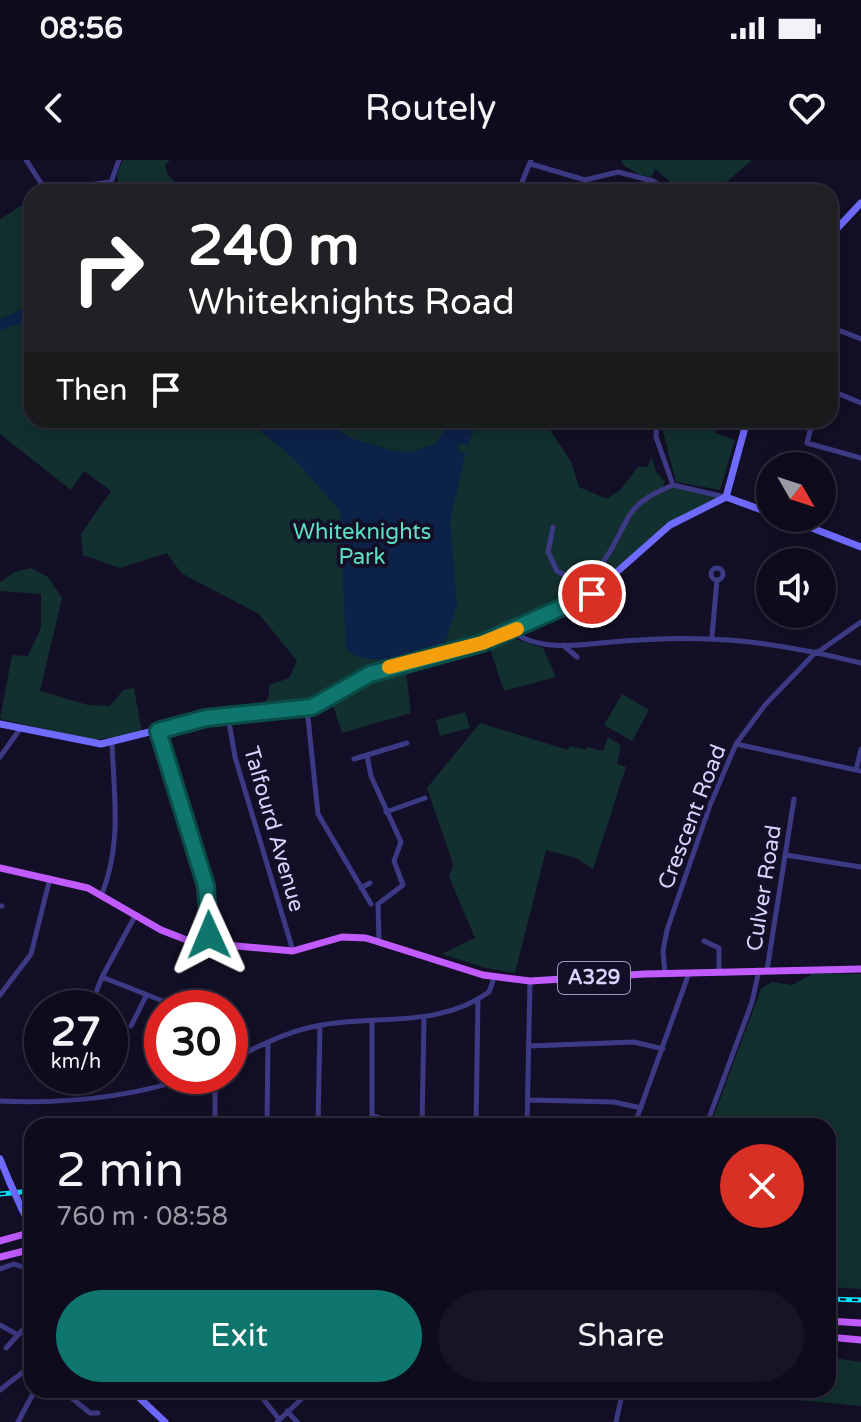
<!DOCTYPE html>
<meta charset="utf-8">
<style>
body{margin:0;font-family:"Varela Round",sans-serif;background:#171425;color:#f1f3f6;height:100vh;display:flex;flex-direction:column;font-size:30px;white-space:nowrap}
*{box-sizing:border-box;margin:0}
p{font-size:26px;color:#9b9ba3}
.icon{flex:none;width:44px;height:44px;fill:none;stroke:currentColor;stroke-width:2;stroke-linecap:round;stroke-linejoin:round}
.map{position:relative;flex:1;overflow:hidden}
.panel{position:absolute;left:24px;top:958px;width:812px;height:280px;display:flex;flex-direction:column;background:#0e0b1c;border-radius:24px;box-shadow:0 4px 20px #0003,0 0 0 2px #2e2b3b}
.panel>*{flex:none}
.top-card{position:absolute;left:24px;top:24px;width:814px;height:244px;border-radius:24px;box-shadow:0 4px 20px #0003,0 0 0 2px #2e2b3b;background:#202124;color:#fff;overflow:hidden}
.needle{width:52px;rotate:129deg}
.tools{position:absolute;left:756px;top:292px;display:grid;gap:16px}
.tools a{display:grid;place-items:center;width:80px;height:80px;border-radius:50%;background:#0e0b1c;box-shadow:0 4px 20px #0003,0 0 0 2px #2e2b3b;font-size:40px}
.speed{position:absolute;left:24px;top:830px;display:flex;gap:16px;font-size:40px;font-weight:700;text-align:center}
.speed>*{display:grid;place-content:center;width:104px;height:104px;border-radius:50%;background:#0e0b1c;box-shadow:0 4px 20px #0003,0 0 0 2px #2e2b3b;line-height:1}
.speed small{font-size:20px;font-weight:400}
.speed .limit{border:12px solid #d22;background:#fff;color:#111}
.pin{position:absolute;display:grid;place-items:center;width:68px;height:68px;color:#fff;margin:-34px;border:4px solid #fff;border-radius:50%;box-shadow:0 2px 8px #0007}
.me{position:absolute;width:88px;margin:-44px;rotate:359deg;stroke-linejoin:round;filter:drop-shadow(0 0 6px #0008)}
.turn{display:flex;align-items:center;gap:28px;height:168px;padding:0 32px;font-size:36px}
.turn .icon{width:104px;height:104px;stroke-width:2.5}
.turn b{display:block;font-size:56px;line-height:68px}
.then{display:flex;align-items:center;height:76px;padding:0 32px;background:#0003;gap:16px;font-size:30px}
.round{display:grid;place-items:center;flex:none;width:84px;height:84px;border-radius:42px;background:#171425}
.overview{display:flex;align-items:center;justify-content:space-between;height:136px;padding:0 32px}
h1{font-size:48px;font-weight:600;line-height:60px}
.button{display:flex;gap:16px;margin-top:auto;padding:16px 32px}
.button a{flex:1;height:92px;border-radius:48px;background:#0f766e;color:#fff;font-size:32px;font-weight:600;line-height:92px;text-align:center}
.button a+a{background:#171425;color:#f1f3f6}
.status{display:flex;justify-content:space-between;align-items:center;height:56px;padding:0 40px;background:#0e0b1c;direction:ltr}
.status svg{height:22px;fill:currentColor}
header{display:flex;justify-content:space-between;align-items:center;height:104px;padding:0 32px;background:#0e0b1c;font-size:36px;font-weight:600}
.map>svg:first-child{display:block}
.green{fill:#12302f}
.water{fill:#0c2248}
.lines{fill:none;stroke-linecap:round;stroke-linejoin:round}
.street{stroke:#3d3a85;stroke-width:5}
.secondary{stroke:#6f6bff;stroke-width:7}
.primary{stroke:#c25bff;stroke-width:7}
.rail-casing{stroke:#00e5ff;stroke-width:5}
.rail{stroke:#130f26;stroke-width:2;stroke-dasharray:6;stroke-linecap:butt}
.secondary-bridge{stroke:#6f6bff;stroke-width:7}
.route-casing{stroke:#0a4d48;stroke-width:20}
.route{stroke:#0f766e;stroke-width:14}
.slow{stroke:#f59e0b;stroke-width:14}
.labels{text-anchor:middle;dominant-baseline:central;stroke-width:8;stroke-linejoin:round;paint-order:stroke}
.shield{fill:#130f26;stroke:#9e99be;stroke-width:2}
.shield-label{font-size:20px;font-weight:bold;fill:#d9d4ff}
.park-label{font-size:22px;fill:#5fe0c0;stroke:#130f26}
.street-label{font-size:22px;fill:#d9d4ff;stroke:#130f26}
</style>
<div class="status"><b>08:56</b><svg viewBox="0 0 49 12"><path d="M0 12V9h3v3zM5 12V6h3v6zM10 12V3h3v9zM15 12V0h3v12zM26 1h20v11H26zM47 4h2v5h-2z"/></svg></div>
<header><svg class="icon" aria-label="back" viewBox="0 0 24 24"><path d="M15 5l-7 7 7 7"/></svg>Routely<svg class="icon" aria-label="heart" viewBox="0 0 24 24"><path d="M12 20l-8-8c-3-5 5-10 8-4 3-6 11-1 8 4z"/></svg></header>
<div class="map">
<svg width="861" height="1262" viewBox="0 0 861 1262">
<rect width="100%" height="100%" fill="#130f26"/>
<path class="green" d="M123,0H170L165,5L168,15L186,32H112L120,31L117,14Z
M621,0H752L715,32H682L655,9L652,17L640,15L623,5Z
M32,39V260H544L571,302L579,327L607,339L620,330L638,307H647L652,297L656,312L665,322L662,328L673,325L721,336L670,363L592,435L575,438L481,481L361,514L316,544L263,546L269,536V525L289,518L297,501L259,454L181,413L167,393L120,408L83,395L81,374L111,331L84,311L71,330L0,274V59Z
M660,260L698,267L701,260H717L715,273L735,280L720,330L676,322Z
M31,408L48,417L62,438L40,531L88,545L110,546L123,530L134,528L142,573L94,580L0,559L12,495L28,496L41,468V434L0,431V422L15,412Z
M512,478L543,488L556,517L504,531L488,483Z
M406,511L411,553L342,573L332,542L347,532Z
M622,534L649,550L632,581L604,565Z
M465,552L470,568L440,576L436,560Z
M480,563L568,590L570,586L586,590L588,587L603,591L608,577L621,585L617,604L626,607L593,709L576,698L546,690L515,813L486,808L442,794L475,778L449,717L453,704L427,628Z
M812,814H861V1129L828,1127V966H710L761,829L772,822L792,825Z
M828,1197L861,1202V1246L764,1237L766,1230H828Z"/>
<path class="water" d="M32,145V160L0,170V159Z
M248,260H323L351,278L393,291L412,292L435,284L452,260H477L468,286L462,283L457,286L460,293H466L450,360L457,444L445,483C419,491 370,512 346,489L340,351L294,299Z"/>
<g class="lines">
<path class="street" d="M26,0L41,23L51,30L111,22L119,0
M531,4L585,20L618,12L653,21L670,32
M518,32L531,0
M838,170L861,179
M830,230L861,243
M657,260L656,277L673,325
M813,260L807,283L861,298
M553,367L548,392L557,411C600,436 614,378 631,353C641,339 657,332 673,325L725,337
M711 414a6 6 0 1 1 12 0a6 6 0 1 1-12 0Z
M512,471C536,490 574,486 601,483C700,473 765,479 861,503
M712,476L717,420
M563,485L577,497
M818,492L861,462
M307,548L318,654L371,744
M228,556L235,597L293,791
M158,571L206,726L208,784
M736,584L861,611
M367,595L407,583
M0,597L20,569
M354,599L367,595L371,616L401,682L394,701L403,725L378,744L379,781
M856,610L861,589
M386,652L425,638
M786,695L861,707
M361,728L370,723
M102,734C122,683 114,636 112,582
M0,746H2
M704,781L719,788V812
M767,810L794,639
M665,814L663,791L667,770L710,645L736,584L765,545L816,492
M102,817L163,841L188,838
M0,835L31,794L50,718
M179,839V848
M90,848L102,817L135,756
M372,861V966
M131,866L146,836
M529,886L634,882L663,889
M230,900C260,886 289,870 322,865C379,855 439,868 489,832L494,818
M528,940L614,942L641,948
M0,941C65,944 132,937 194,916
M372,955L401,966
M215,966V916
M267,966L268,883
M318,966L320,865
M422,966L424,858
M476,966L478,840
M527,966L530,821
M634,966L689,813
M706,966L752,842L759,810
M0,1109L14,1104L32,1110
M0,1165L18,1175L6,1188
M18,1175L31,1161
M0,1230L32,1205
M62,1230L90,1253H98
M256,1230L279,1259
M287,1251L297,1262
M18,1262L35,1230
M277,1262L311,1230
M616,1262L623,1230"/>
<path class="secondary" d="M830,76L861,43
M726,337L747,260
M726,337L770,353
M786,358L861,387
M0,564L101,584L206,558L317,546L370,514L482,483L592,434L670,365L726,337
M0,999L10,1023
M22,1049L32,1068
M131,1230L165,1262"/>
<path class="primary" d="M0,708L88,728L161,770L192,782L293,791L342,777L366,778L483,815L530,821L645,814L861,809
M0,1081L32,1072
M0,1097L32,1089
M828,1161L861,1163
M828,1177L861,1180"/>
<g class="rail-casing">
<path id="rail" d="M0,1034L32,1031
M828,1139L861,1140"/>
</g>
<use href="#rail" class="rail"/>
<path class="secondary-bridge" d="M10,1023L22,1049"/>
</g>
<g class="lines">
<g class="route-casing">
<path id="route" d="M209,775L206,726L158,571L206,558L312,547L370,514L482,483L592,434"/>
</g>
<use href="#route" class="route"/>
<path class="slow" d="M389,507L482,483L517,469"/>
</g>
<g class="labels">
<rect class="shield" x="558" y="802" width="72" height="32" rx="6"/>
<g class="shield-label">
<text x="594" y="818">A329</text>
</g>
<g class="park-label">
<text x="362" y="372">Whiteknights<tspan x="362" dy="25">Park</tspan></text>
</g>
<g class="street-label">
<text transform="translate(692 657) rotate(-69)">Crescent Road</text>
<text transform="translate(274 669) rotate(74)">Talfourd Avenue</text>
<text transform="translate(764 728) rotate(-81)">Culver Road</text>
</g>
</g>
</svg>
<div class="tools">
<a><svg class="needle" viewBox="-14 -14 28 28"><path d="M0-13l5 13h-10z" fill="#e53935"/><path d="M0 13l5-13h-10z" fill="#9b9ba3"/></svg></a>
<a><svg class="icon" aria-label="sound" viewBox="0 0 24 24"><path d="M4 9h4l5-4v14l-5-4H4zM17 9q2 3 0 6"/></svg></a>
</div>
<div class="speed"><div>27<small>km/h</small></div><div class="limit">30</div></div>
<div class="pin" style="left:592px;top:434px;background:#d93025"><svg class="icon" aria-label="arrive" viewBox="0 0 24 24"><path d="M6 21V4h12l-3 4 3 4H6"/></svg></div>
<svg class="me" style="left:209px;top:775px" viewBox="-20 -20 40 40"><path d="M0-17L14 15 0 8-14 15z" fill="#0f766e" stroke="#fff" stroke-width="4"/></svg>
<div class="top-card">
<div class="turn"><svg class="icon" aria-label="right" viewBox="0 0 24 24"><path d="M7 20v-9h11M14 6l5 5-5 5"/></svg><div><b>240 m</b>Whiteknights Road</div></div>
<div class="then">Then<svg class="icon" aria-label="arrive" viewBox="0 0 24 24"><path d="M6 21V4h12l-3 4 3 4H6"/></svg></div>
</div>
<section class="panel">
<div class="overview"><div><h1>2 min</h1><p>760 m · 08:58</p></div><a class="round" style="background:#d93025;color:#fff"><svg class="icon" aria-label="close" viewBox="0 0 24 24"><path d="M6 6l12 12M18 6L6 18"/></svg></a></div>
<div class="button"><a>Exit</a><a>Share</a></div>
</section>
</div>
